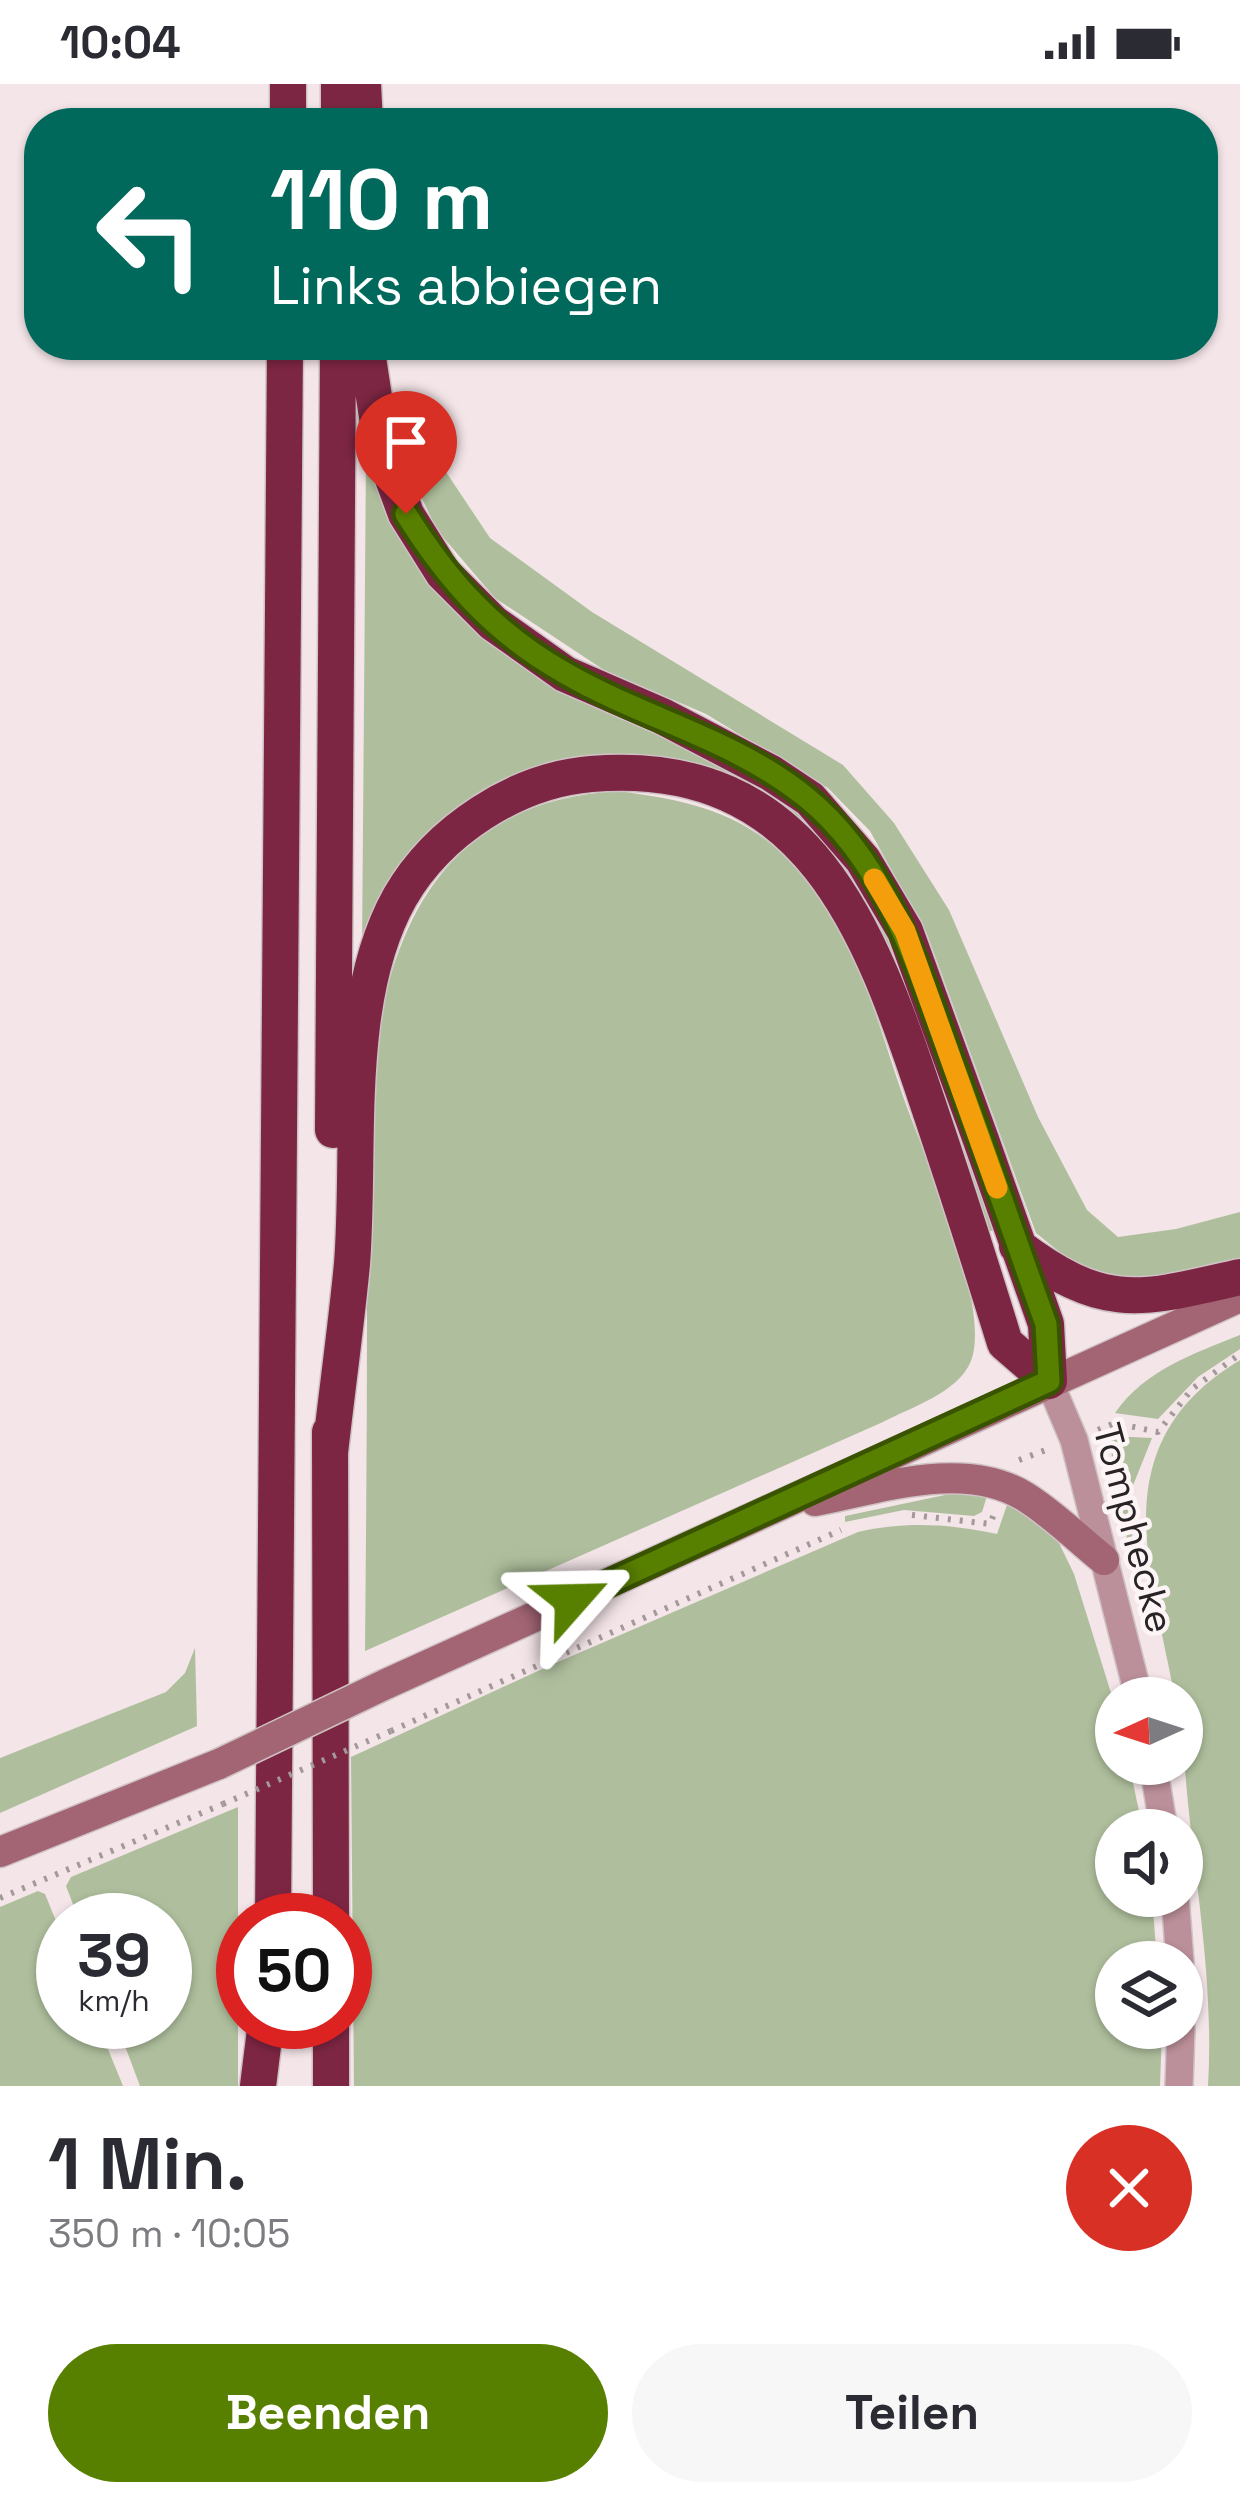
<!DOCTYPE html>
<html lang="de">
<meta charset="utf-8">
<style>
body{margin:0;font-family:"Space Grotesk",sans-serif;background:#f7f7f7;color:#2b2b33;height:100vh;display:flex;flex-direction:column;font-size:45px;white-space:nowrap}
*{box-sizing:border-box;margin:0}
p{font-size:39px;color:#7c7c81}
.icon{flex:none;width:66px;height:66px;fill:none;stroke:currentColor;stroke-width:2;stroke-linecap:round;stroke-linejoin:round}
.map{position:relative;height:2002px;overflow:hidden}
.panel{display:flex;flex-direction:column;background:#fff;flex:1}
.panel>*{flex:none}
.hud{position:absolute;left:24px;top:24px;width:1194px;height:252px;border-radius:48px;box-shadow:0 3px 9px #0004;background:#00695c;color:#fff;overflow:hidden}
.needle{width:78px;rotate:267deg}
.controls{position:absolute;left:1095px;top:1593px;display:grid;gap:24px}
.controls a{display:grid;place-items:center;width:108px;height:108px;border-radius:50%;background:#fff;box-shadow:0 3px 9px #0004;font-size:60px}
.speed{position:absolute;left:36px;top:1809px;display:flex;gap:24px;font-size:60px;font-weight:700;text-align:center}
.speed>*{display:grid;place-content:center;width:156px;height:156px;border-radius:50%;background:#fff;box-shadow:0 3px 9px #0004;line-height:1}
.speed small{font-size:30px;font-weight:400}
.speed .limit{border:18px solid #d22;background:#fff;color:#111}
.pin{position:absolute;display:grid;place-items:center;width:102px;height:102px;color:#fff;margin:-123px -51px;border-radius:50% 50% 50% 0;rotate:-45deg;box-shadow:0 0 12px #0007}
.pin .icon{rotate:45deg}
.me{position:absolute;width:132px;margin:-66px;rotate:65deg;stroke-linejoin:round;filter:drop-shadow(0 0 9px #0008)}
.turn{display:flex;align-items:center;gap:42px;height:252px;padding:0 48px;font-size:54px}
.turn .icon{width:156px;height:156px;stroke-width:2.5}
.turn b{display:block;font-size:84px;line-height:102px}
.round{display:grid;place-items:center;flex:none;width:126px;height:126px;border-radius:63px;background:#f7f7f7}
.headline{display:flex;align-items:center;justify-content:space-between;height:204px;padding:0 48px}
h1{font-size:72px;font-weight:700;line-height:90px}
.action{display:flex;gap:24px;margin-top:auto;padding:24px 48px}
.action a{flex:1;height:138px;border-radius:72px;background:#588000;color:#fff;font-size:48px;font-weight:700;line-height:138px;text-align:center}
.action a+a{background:#f7f7f7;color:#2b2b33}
.status{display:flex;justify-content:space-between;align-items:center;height:84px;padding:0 60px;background:#fff;direction:ltr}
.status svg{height:33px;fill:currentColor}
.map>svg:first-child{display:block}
.green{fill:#afbf9d}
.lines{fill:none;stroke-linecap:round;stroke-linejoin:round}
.minor-casing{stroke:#cfc2c5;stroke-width:30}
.secondary-casing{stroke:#cfc2c5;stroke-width:33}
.motorway-casing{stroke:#cfc2c5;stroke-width:39}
.path{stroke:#a3989a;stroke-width:6;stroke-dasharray:3 9;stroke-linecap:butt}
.minor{stroke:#bc909a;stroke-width:27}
.secondary{stroke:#a36574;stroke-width:30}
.motorway{stroke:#7d2643;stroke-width:36}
.secondary-bridge-casing{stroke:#cfc2c5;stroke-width:33;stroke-linecap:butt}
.path-bridge{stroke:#a3989a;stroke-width:6;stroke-dasharray:3 9;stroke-linecap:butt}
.secondary-bridge{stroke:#a36574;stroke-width:30}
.route-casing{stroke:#395300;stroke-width:30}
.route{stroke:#588000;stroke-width:21}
.slow{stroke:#f59e0b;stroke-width:21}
.labels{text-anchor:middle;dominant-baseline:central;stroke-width:9;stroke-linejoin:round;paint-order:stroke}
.street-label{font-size:39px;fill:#282324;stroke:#fdf4f6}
</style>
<div class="status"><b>10:04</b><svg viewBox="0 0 49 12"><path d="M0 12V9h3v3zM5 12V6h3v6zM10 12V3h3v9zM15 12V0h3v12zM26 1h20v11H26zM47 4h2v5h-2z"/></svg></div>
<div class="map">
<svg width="1240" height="2002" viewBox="0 0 1240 2002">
<rect width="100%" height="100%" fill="#f4e5e8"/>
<path class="green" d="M420,311L442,382L490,454L592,528L843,681L894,739L949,826L1038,1033L1087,1126L1118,1153L1176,1145L1240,1128V1177L1121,1202L1088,1191L1036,1149L927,850L870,747L828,704L706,630L604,586L495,514L437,446L395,358Z
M366,373L432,491L788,714L880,823L999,1144L983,1150L898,905L738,704L529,693L362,866Z
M619,707C674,715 726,723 771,760C802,786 826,817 844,853C870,904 885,961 904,1015C924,1072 992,1222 971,1277C958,1309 911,1323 883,1338L365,1567C366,1457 367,1348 367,1238C366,1038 339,722 619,707Z
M1240,1251V1265L1198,1293L1158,1335L1115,1329C1145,1286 1193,1270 1240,1251Z
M1240,1276V2002H1208C1216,1869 1182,1744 1182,1614H1175C1151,1484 1101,1360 1240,1276Z
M1110,1352L1152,1354L1132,1404V1478L1114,1395Z
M964,1407L987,1412L982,1428L974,1432L904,1426L845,1438V1432Z
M1008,1418L1043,1441L1059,1459L1074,1490L1116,1625V1680H1129L1143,1746H1116V1812H1152L1157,1878H1116V1944H1162L1160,2002H354L351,1673L551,1581L858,1448C905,1437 950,1440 997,1450Z
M195,1564L197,1642L0,1729V1674L166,1608L185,1589Z
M238,1723V2002H140L116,1938H165V1836H79L66,1802L71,1793Z
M38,1807L45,1810L63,1854V1938H97L123,2002H0V1823Z"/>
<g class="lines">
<g class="minor-casing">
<path id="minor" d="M1049,1297L1074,1356L1139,1614
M1153,1680L1164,1746
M1175,1812L1180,1878
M1179,2002L1181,1944"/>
</g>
<g class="secondary-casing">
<path id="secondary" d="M815,1417C878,1405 964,1375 1024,1412C1052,1429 1078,1455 1104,1476
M386,1600L1240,1213
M0,1768L219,1680"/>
</g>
<g class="motorway-casing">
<path id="motorway" d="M363,0L365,39
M288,39V0
M339,39V0
M366,261L382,365L406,430L443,489L493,539L565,590L662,632L771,689L810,715L863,776L905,847L981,1056L1046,1240L1049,1297
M333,1046L338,261
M1017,1162C1105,1228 1139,1216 1240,1193
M330,1348L331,1836
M330,1369C337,1306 346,1243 352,1180C361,1065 342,916 400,813C438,747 516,696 591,690C809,672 870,846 927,1017C954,1097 980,1178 1005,1259L1049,1297
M273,1836L285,261
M258,2002L266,1938
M331,2002V1938"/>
</g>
<path class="path" d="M1098,1346L1115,1339L1158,1348L1192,1305L1240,1270
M1019,1376L1046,1366
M912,1431L990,1440L994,1430
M391,1647L841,1446
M0,1814L223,1720"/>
<use href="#minor" class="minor"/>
<use href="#secondary" class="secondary"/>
<use href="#motorway" class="motorway"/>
<g class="secondary-bridge-casing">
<path id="secondary-bridge" d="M219,1680L386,1600"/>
</g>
<path class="path-bridge" d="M223,1720L391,1647"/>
<use href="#secondary-bridge" class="secondary-bridge"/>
</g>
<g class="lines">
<g class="route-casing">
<path id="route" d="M406,430C448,497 494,549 565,589C644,635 735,655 807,714C889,781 919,888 954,983C986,1068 1015,1155 1046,1240L1049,1297L572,1516"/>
</g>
<use href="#route" class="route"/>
<path class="slow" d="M874,795L905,847L997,1104"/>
</g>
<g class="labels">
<g class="street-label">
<text transform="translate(1134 1444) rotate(75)">Tomphecke</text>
</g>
</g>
</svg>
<div class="controls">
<a><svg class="needle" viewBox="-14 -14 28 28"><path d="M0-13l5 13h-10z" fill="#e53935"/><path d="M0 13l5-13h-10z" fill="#7c7c81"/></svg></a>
<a><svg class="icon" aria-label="sound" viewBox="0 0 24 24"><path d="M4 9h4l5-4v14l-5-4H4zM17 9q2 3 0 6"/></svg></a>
<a><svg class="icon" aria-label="layers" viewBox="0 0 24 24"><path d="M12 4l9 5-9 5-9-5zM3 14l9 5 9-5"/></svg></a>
</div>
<div class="speed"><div>39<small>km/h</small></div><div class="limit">50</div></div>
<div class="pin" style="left:406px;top:430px;background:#d93025"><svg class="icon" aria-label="arrive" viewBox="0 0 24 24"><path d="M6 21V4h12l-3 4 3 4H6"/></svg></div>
<svg class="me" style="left:572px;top:1516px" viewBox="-20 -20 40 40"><path d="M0-17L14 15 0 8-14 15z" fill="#588000" stroke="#fff" stroke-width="4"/></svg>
<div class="hud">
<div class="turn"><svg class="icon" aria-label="left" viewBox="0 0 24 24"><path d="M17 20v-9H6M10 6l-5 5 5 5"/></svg><div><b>110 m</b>Links abbiegen</div></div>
</div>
</div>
<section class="panel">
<div class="headline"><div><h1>1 Min.</h1><p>350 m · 10:05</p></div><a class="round" style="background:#d93025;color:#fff"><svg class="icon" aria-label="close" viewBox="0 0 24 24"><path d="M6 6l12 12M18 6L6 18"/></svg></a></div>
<div class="action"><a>Beenden</a><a>Teilen</a></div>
</section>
